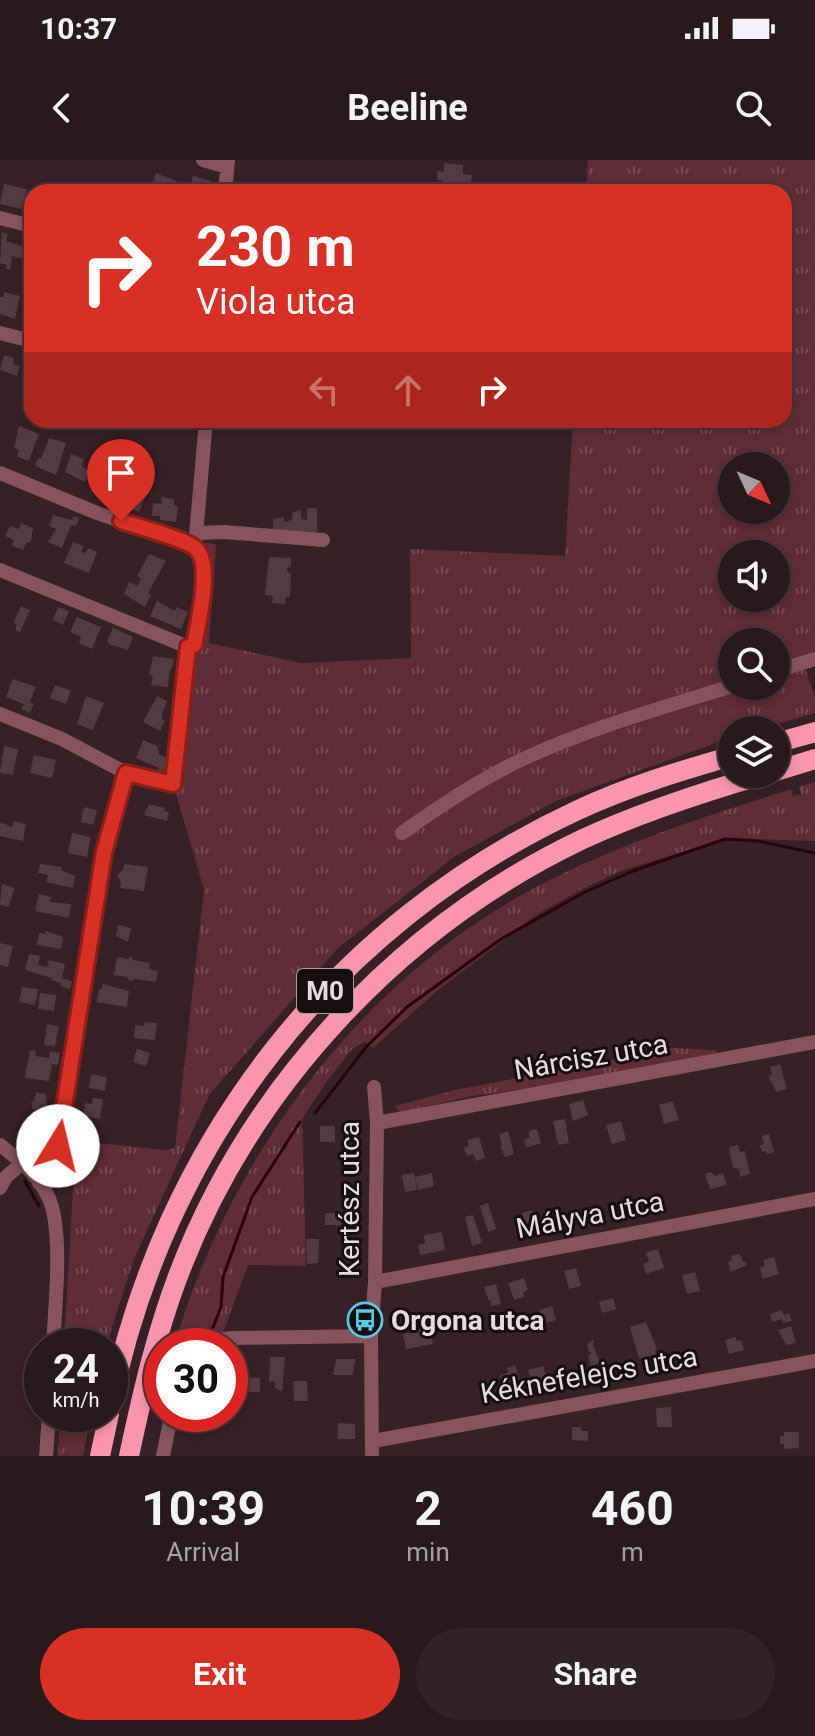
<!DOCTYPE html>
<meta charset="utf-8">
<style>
body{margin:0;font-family:Roboto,sans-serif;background:#302225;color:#f1f3f6;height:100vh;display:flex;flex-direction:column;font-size:30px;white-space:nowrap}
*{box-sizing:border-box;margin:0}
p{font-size:26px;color:#a5a0a3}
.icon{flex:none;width:44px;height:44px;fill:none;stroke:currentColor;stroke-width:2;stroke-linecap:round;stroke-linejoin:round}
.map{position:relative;height:1296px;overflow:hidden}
.details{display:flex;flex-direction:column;background:#28191c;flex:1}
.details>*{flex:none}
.hud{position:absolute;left:24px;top:24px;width:768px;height:244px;border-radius:24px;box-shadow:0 4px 12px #0003,0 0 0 2px #44383b;background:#d93025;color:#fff;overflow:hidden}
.needle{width:52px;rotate:134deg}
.controls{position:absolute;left:718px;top:292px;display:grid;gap:16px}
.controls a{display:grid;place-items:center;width:72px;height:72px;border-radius:50%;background:#28191c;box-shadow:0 4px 12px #0003,0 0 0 2px #44383b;font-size:40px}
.speed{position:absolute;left:24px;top:1168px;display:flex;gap:16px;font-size:40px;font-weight:700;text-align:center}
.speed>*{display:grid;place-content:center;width:104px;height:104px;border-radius:50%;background:#28191c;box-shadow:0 4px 12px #0003,0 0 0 2px #44383b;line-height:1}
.speed small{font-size:20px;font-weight:400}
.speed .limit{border:12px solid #d22;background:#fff;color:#111}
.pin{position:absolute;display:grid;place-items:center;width:68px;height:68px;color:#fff;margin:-82px -34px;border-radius:50% 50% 50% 0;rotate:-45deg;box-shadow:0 0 8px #0007}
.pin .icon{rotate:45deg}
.me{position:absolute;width:88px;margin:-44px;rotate:9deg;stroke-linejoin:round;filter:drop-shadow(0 0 6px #0008)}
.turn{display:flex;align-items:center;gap:28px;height:168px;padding:0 40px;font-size:36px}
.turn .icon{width:104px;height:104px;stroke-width:2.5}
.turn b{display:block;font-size:56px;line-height:68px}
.lanes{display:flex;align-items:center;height:76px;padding:0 40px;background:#0003;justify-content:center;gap:40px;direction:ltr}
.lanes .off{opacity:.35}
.eta{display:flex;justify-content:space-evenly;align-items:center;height:136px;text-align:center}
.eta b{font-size:48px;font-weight:700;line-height:56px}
.primary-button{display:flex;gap:16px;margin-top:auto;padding:16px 40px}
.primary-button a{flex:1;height:92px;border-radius:48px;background:#d93025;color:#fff;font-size:32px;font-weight:700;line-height:92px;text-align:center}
.primary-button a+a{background:#302225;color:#f1f3f6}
.status{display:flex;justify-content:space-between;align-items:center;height:56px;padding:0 40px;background:#28191c;direction:ltr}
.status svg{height:22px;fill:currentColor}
header{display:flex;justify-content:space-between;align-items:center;height:104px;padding:0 40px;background:#28191c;font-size:36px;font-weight:700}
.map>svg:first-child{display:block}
.grass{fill:url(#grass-tufts);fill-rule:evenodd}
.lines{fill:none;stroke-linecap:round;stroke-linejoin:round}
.stream{stroke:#2d000f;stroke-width:3}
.building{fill:#533c41}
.minor{stroke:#87535f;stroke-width:14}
.highway{stroke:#fb95ad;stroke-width:20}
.route-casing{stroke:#8d1f18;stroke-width:20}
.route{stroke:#d93025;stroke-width:14}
.labels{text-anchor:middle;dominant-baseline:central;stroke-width:6;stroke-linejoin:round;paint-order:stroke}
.shield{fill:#170e10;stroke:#a99da0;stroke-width:2}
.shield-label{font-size:26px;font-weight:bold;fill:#e8dadd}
.street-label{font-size:28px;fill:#e8dadd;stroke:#170e10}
.poi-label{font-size:28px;font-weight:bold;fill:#e8dadd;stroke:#170e10;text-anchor:start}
</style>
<div class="status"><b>10:37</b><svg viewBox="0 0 49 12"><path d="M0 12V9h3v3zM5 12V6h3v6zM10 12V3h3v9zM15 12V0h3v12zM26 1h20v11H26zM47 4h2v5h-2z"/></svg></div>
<header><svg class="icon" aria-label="back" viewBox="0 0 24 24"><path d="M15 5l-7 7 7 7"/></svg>Beeline<svg class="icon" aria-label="search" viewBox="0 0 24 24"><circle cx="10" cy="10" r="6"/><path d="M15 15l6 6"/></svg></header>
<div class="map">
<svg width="815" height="1296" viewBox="0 0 815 1296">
<defs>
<pattern id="grass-tufts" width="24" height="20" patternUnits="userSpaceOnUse" patternTransform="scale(2)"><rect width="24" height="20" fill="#5f2c39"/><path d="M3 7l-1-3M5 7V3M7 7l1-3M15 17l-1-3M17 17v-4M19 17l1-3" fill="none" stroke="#764a55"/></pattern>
</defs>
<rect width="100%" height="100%" fill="#362126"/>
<path class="grass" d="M588,0H815V503L805,507L815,538V553L757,570H732V577L556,641L454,697L337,789L209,935L134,1099L106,1186H64L74,1011L78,981L164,990L175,988L204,730L173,624L202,440L195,387L207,383L216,384L209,483L301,503L411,498L410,389L565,396L573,260H784V32H586ZM732,306H776V350H732ZM732,394H776V438H732ZM732,482H776V526H732Z
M815,622V681L726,678L621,711L584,728L536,755L437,831L373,888L365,882L353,888L327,921L302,959L306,1106L248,1105L218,1186H174C230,996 360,820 536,727C617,684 704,657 791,629L793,636L801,634L799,627Z
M673,888L716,890L718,895L551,925L472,936L408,951H398L395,946L455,930Z
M60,1254H91L83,1296H58Z"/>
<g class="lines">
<path class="stream" d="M315,953L367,886L407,847L501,779L585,732L633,711L725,679L758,681L815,693
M25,1021L39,1046
M212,1170L221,1147L223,1117L252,1037L300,962"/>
</g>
<path class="building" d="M444,3L463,5V14L472,15L471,25L462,24L461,30L442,29L443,21L437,20V11L444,12Z
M156,13L181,23L178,32H150Z
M193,16L210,21L207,32H189Z
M4,24L27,29L22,49L0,44Z
M2,72L8,74L6,81L31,89L29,100L12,96L10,110L6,109L7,105L0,103Z
M4,132L20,136L15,159L0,154V137H3Z
M4,195L14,198L13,204L20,206L17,216L0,210Z
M19,266L39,274L29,301L17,297L19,290L14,288Z
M49,278L66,283L56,315L35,306L38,298L41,299Z
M71,294L84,299L82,306L89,311L85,322L65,312Z
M103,304L118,310L111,329L93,322Z
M132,319L150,326L139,352L121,345Z
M161,337L174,339V345L178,346L176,362L160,360V356H152L153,343L162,344Z
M307,348H317V375L273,372V359L284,357V362L292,360V353L301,350V359L307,360Z
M53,355L72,360L74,356L79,358L76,366L71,365L62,388L48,382L56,369L49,366Z
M21,363L33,368L31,381L26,383L23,390L12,386L14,380L5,376L10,366L19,369Z
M73,382L84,386L81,392L85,393L88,388L97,392L89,413L64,403Z
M149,394L166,401L148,433L151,434L145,447L124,434L129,422L138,426L141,418L137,416Z
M269,397L291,398V407L287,408L288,413L291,412L290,437H286L285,444L272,443L273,436L265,435Z
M157,441L175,451L176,447L188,452L181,469L150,456Z
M21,446L30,450L20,472L15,470L17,464L13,463Z
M58,447L69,451L63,465L53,460Z
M77,457L101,467L92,489L79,483L81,477L70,472Z
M113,468L133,477L128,490L109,484L107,481Z
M153,496L174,499L172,509H170L168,527L151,525L153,516L149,515Z
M13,519L36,527L30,542L34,544L30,553L21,549L24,544L6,537Z
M55,525L71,531L66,544L50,538Z
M86,536L104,543L93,570L77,564Z
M157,536L167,541L162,554V559L165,561L160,571L143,562Z
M143,580L157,586L159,594L169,599L167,609L160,613L159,608L136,598Z
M4,586L18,589L13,615L0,613Z
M34,595L56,600L52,618L30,613Z
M149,644L165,648L164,651L169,652L167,661L144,655Z
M84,647L97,650L93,665L81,662Z
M14,661L26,664L23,681L0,676V662L12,667Z
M72,673L91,677L87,697L68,693Z
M40,704L62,707L61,710L75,716L73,728L46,722L48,715L38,713Z
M124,704L148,707L144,731L120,728L121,722L117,715L123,710Z
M2,724L14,728L9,747L0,745Z
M39,734L51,737L50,742L71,744L69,758L35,751Z
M118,765L131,768L128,782L116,776Z
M46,771L63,777L61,789L37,785L39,773L45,774Z
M0,783L13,786L8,807L0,805Z
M29,794L40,796L38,805L47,807L49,800L65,804L62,818L72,821L70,829L60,826L61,823L51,820L52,818L25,810Z
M131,796L133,800L150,803L149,809L158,811L156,822L135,819L130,821L127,817L114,815L117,797L128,799Z
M103,824L129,831L127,847L97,842L99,829H102Z
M22,827L38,829L35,845L19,842Z
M40,833L56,835L54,851L38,849Z
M145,862L157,863L155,880L134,878L135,865L144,866Z
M47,864L59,866L55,886L44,885Z
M137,889L150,893L146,906L133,902Z
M30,890L36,891L35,896L49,898L50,891L60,893L58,905L52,904L49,921L25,918Z
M780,904L787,929L776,932L769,917L772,914L770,907Z
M91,914L107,917L105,931L89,928Z
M36,932L46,934V951L39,952L33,949L31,941L34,942Z
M93,938L103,939L100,959L83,956L85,943L92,944Z
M583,940L588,955L573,961L569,944Z
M673,941L679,960L664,964L659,945Z
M565,959L569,983L558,985L553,961Z
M621,961L626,980L612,984L606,965Z
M320,966H335V982H320Z
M537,969L541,983L526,988L524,980L529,978V971Z
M508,971L514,994L505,997L500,986H502L499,974Z
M769,974L774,992L767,994L766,991L762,992L760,985L764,984L762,976Z
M479,977L485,998L476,1001L474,994L467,996L464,988L469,986L467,980Z
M738,985L740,992L745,991L750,1014L740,1017L739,1009L733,1008L729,987Z
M711,1012L715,1016L723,1013L727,1025L710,1029L705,1014Z
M414,1013L417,1030L405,1032L402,1015Z
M432,1013L434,1026L418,1030L415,1017Z
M488,1043L496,1069L488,1072L480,1046Z
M532,1050L536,1066L528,1069L530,1077L525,1078L521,1061L524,1060L522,1053Z
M325,1053H347L346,1059H341V1065H325Z
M473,1055L482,1083L472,1086L465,1057Z
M442,1072L445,1090L420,1095L418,1085L425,1083L424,1075Z
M306,1079H319L318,1103L307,1104Z
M658,1089L664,1108L646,1114L643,1104L649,1102L646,1093Z
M740,1094L743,1102H746L747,1105L731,1112L728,1102L732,1101L731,1096Z
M774,1097L779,1114L763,1119L760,1108L765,1106L763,1100Z
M576,1108L581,1126L569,1129L564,1111Z
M695,1112L700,1131L687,1134L682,1115Z
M524,1118L528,1130L523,1132L524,1137L514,1140L508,1123Z
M496,1124L501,1144L491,1146V1140L489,1141L484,1127Z
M613,1138L616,1149L602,1153L599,1142Z
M552,1146L556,1160L543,1164L539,1150Z
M782,1150L784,1155L789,1153L792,1161L783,1163L782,1159L772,1162L770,1154Z
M646,1162L657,1189L655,1190L656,1194L639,1199L630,1167Z
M791,1166L796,1183L786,1185L778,1170Z
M430,1167L433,1184L406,1189L403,1174Z
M736,1177L737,1181L741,1180L744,1190L729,1194L725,1180Z
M594,1179L593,1184L600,1203L591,1206L588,1195L592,1193L589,1192L587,1184Z
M270,1197H285L282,1231L275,1228V1222H269Z
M336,1199H355L353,1215H333Z
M515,1205L520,1220L503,1227L500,1215L508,1213L507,1208Z
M543,1206L547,1218L532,1223L528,1210Z
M246,1218H260V1232H246Z
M293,1221H307L308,1241H294Z
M671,1247L672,1267H657L656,1248Z
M338,1263L355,1264V1279H338Z
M572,1267H581V1271H588V1281L572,1280Z
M784,1272H799V1288L784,1289V1284H780V1276H784Z"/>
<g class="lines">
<path class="minor" d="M203,0L227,7
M225,32L228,0
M0,58L32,66
M0,173L32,181
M0,313L97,353L195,387
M196,373L224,372L323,380
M0,410L188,487
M776,511L815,499
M0,554L62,579L126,613L173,624L188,487L194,485L202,440L203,398L195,387L206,260
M402,673C441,645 480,619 523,599C589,568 662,548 732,526
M377,963L815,882
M0,985C21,1001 45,1021 52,1047C62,1084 55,1147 53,1186
M39,1023L52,1007L58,986L104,692L126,613
M0,1028L6,1017L22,1003
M375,1122L815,1039
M220,1186L223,1179L233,1178L371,1176
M373,1281L815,1201
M46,1296L49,1254
M163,1296L171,1257L174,1254
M372,1296L371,1176L375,1122L377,963L374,927"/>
<path class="highway" d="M776,583L815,572
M776,611L815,599
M110,1248C163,984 332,764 578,650C627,627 680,611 732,596
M100,1296L109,1254
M129,1296C142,1235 156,1174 178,1116C250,926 400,766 583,679C641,652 703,632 765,614"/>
</g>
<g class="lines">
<g class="route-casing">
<path id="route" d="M58,986L104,692L126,613L173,624L188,487L194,485C198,464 214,400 194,387C182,378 138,367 121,361"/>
</g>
<use href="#route" class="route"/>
</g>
<defs>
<g id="bus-ring" transform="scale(1.8)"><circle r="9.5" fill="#170e10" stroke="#57c9e3" stroke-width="1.5"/><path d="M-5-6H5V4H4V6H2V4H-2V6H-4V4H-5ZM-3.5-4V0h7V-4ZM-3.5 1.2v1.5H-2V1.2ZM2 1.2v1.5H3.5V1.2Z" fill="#57c9e3"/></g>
</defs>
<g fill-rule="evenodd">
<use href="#bus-ring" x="365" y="1160"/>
</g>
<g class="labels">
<rect class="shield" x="297" y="809" width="56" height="44" rx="6"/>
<g class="shield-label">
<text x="325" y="831">M0</text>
</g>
<g class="street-label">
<text transform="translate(591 897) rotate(-10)">Nárcisz utca</text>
<text transform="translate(349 1039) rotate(-90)">Kertész utca</text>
<text transform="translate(590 1055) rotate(-11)">Mályva utca</text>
<text transform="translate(589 1215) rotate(-10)">Kéknefelejcs utca</text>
</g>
<g class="poi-label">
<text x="391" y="1160">Orgona utca</text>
</g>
</g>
</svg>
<div class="controls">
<a><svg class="needle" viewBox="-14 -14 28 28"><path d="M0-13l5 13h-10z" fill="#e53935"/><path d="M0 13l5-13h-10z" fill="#a5a0a3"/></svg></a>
<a><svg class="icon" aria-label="sound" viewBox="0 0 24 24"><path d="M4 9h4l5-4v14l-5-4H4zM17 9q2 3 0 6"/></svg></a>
<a><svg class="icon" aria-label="search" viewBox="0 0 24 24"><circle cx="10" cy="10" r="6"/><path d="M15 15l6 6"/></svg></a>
<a><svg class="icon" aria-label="layers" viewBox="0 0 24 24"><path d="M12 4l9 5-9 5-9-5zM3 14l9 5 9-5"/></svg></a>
</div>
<div class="speed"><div>24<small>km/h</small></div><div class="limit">30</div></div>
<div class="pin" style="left:121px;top:361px;background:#d93025"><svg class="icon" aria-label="arrive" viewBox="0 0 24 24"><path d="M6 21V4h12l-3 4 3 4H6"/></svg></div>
<svg class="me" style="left:58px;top:986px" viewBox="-20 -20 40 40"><circle r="19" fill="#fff"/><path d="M0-13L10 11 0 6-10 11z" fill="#d93025"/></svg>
<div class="hud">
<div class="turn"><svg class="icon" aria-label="right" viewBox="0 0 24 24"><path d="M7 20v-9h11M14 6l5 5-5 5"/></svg><div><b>230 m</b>Viola utca</div></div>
<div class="lanes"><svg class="icon off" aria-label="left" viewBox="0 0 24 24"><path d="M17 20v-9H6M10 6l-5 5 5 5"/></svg><svg class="icon off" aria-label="ahead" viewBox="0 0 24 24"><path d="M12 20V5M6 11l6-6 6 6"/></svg><svg class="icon" aria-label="right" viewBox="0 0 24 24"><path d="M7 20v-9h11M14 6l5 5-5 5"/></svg></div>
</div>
</div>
<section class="details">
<div class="eta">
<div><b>10:39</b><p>Arrival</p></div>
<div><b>2</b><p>min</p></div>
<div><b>460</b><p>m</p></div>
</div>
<div class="primary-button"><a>Exit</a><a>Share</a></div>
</section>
